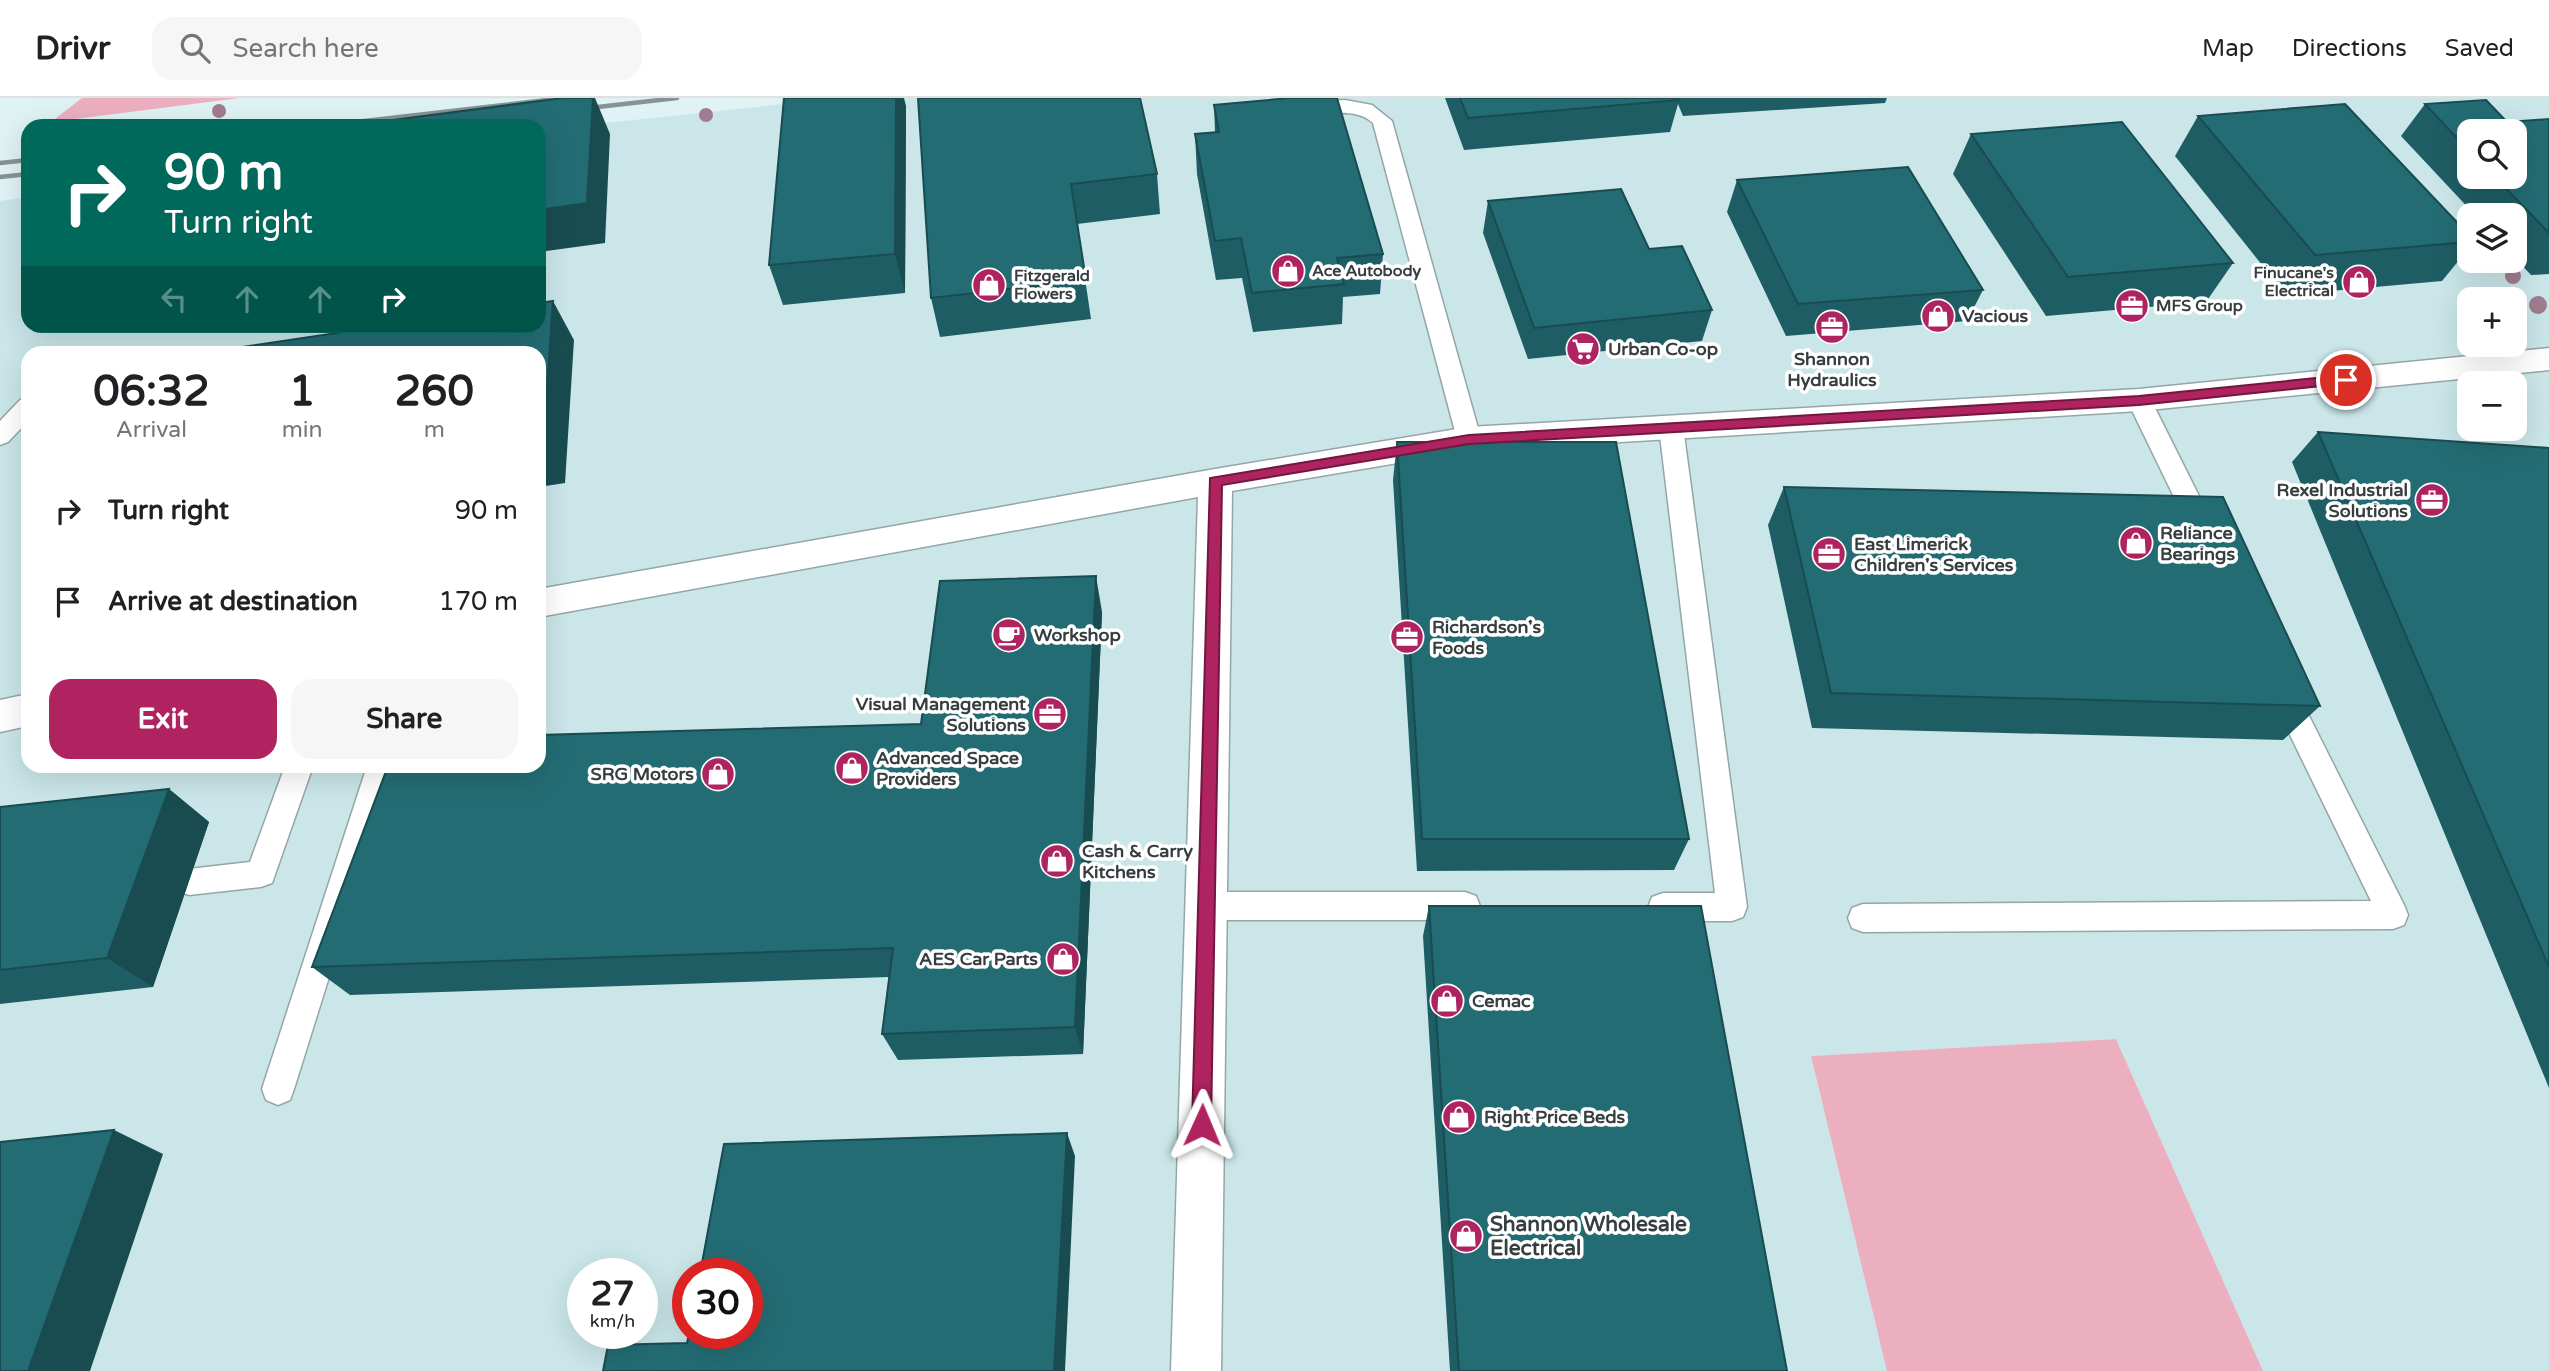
<!DOCTYPE html>
<meta charset="utf-8">
<style>
body{margin:0;font-family:"Varela Round",sans-serif;background:#f6f6f6;color:#202124;height:100vh;display:flex;flex-direction:column;font-size:26px;white-space:nowrap}
*{box-sizing:border-box;margin:0}
p{font-size:23px;color:#757577}
.icon{flex:none;width:38px;height:38px;fill:none;stroke:currentColor;stroke-width:2;stroke-linecap:round;stroke-linejoin:round}
.map{position:relative;flex:1;overflow:hidden}
.details{position:absolute;left:21px;top:248px;width:525px;height:427px;display:flex;flex-direction:column;background:#fff;border-radius:21px;box-shadow:0 7px 28px #0002}
.details>*{flex:none}
.top-card{position:absolute;left:21px;top:21px;width:525px;height:214px;border-radius:21px;box-shadow:0 7px 28px #0002;background:#00695c;color:#fff;overflow:hidden}
.fabs{position:absolute;left:2457px;top:21px;display:grid;gap:14px}
.fabs a{display:grid;place-items:center;width:70px;height:70px;border-radius:14px;background:#fff;box-shadow:0 7px 28px #0002;font-size:35px}
.speed{position:absolute;left:567px;top:1160px;display:flex;gap:14px;font-size:35px;font-weight:700;text-align:center}
.speed>*{display:grid;place-content:center;width:91px;height:91px;border-radius:50%;background:#fff;box-shadow:0 7px 28px #0002;line-height:1}
.speed small{font-size:18px;font-weight:400}
.speed .limit{border:10px solid #d22;background:#fff;color:#111}
.pin{position:absolute;display:grid;place-items:center;width:60px;height:60px;color:#fff;margin:-30px;border:4px solid #fff;border-radius:50%;box-shadow:0 2px 7px #0007}
.me{position:absolute;width:77px;margin:-38px;rotate:1deg;stroke-linejoin:round;filter:drop-shadow(0 0 5px #0008)}
.turn{display:flex;align-items:center;gap:24px;height:147px;padding:0 28px;font-size:32px}
.turn .icon{width:91px;height:91px;stroke-width:2.5}
.turn b{display:block;font-size:49px;line-height:60px}
.lanes{display:flex;align-items:center;height:66px;padding:0 28px;background:#0003;justify-content:center;gap:35px;direction:ltr}
.lanes .off{opacity:.35}
.eta{display:flex;justify-content:space-evenly;align-items:center;height:119px;text-align:center}
.eta b{font-size:42px;font-weight:700;line-height:49px}
.action{display:flex;gap:14px;margin-top:auto;padding:14px 28px}
.action a{flex:1;height:80px;border-radius:21px;background:#af2360;color:#fff;font-size:28px;font-weight:700;line-height:80px;text-align:center}
.action a+a{background:#f6f6f6;color:#202124}
ul{padding:0;list-style:none}
li{display:flex;align-items:center;gap:21px;height:91px;padding:0 28px}
li div{flex:1}
li b{display:block;font-size:26px}
li em{font-style:normal}
header{display:flex;align-items:center;gap:42px;box-sizing:border-box;height:98px;padding:0 35px;background:#fff;border-bottom:2px solid #e0e0e0}
header strong{font-size:33px}
nav{display:flex;gap:38px;margin-inline-start:auto;font-size:24px}
.search{width:490px;height:63px;background:#f6f6f6;display:flex;align-items:center;gap:18px;box-sizing:border-box;padding:0 24px;border-radius:21px;color:#757577;font-size:26px}
.map>svg:first-child{display:block}
.built{fill:#cae6e9;fill-rule:evenodd}
.green{fill:#ecafc0}
.lines{fill:none;stroke-linecap:round;stroke-linejoin:round}
.lane-casing{stroke:#94a6a8;stroke-width:3}
.street-casing{stroke:#94a6a8;stroke-width:3}
.lane{fill:#fff;fill-rule:evenodd}
.street{fill:#fff;fill-rule:evenodd}
.rail{stroke:#869294;stroke-width:4.5}
.tree{fill:#a07c8f}
.wall{fill:#1f5d64;fill-rule:evenodd}
.shaded-wall{fill:#194c51}
.building{fill:#246c74;stroke:#194c51;stroke-width:2}
.route{fill:#af2360;stroke:#72173e;stroke-width:2}
.labels{text-anchor:middle;dominant-baseline:central;stroke-width:7;stroke-linejoin:round;paint-order:stroke}
.far-poi-label{font-size:16px;font-weight:bold;fill:#373e3f;stroke:#fff;text-anchor:start}
.poi-label{font-size:18px;font-weight:bold;fill:#373e3f;stroke:#fff;text-anchor:start}
.near-poi-label{font-size:21px;font-weight:bold;fill:#373e3f;stroke:#fff;text-anchor:start}
</style>
<header>
<strong>Drivr</strong>
<div class="search"><svg class="icon" aria-label="search" viewBox="0 0 24 24"><circle cx="10" cy="10" r="6"/><path d="M15 15l6 6"/></svg>Search here</div>
<nav><a>Map</a><a>Directions</a><a>Saved</a></nav>
</header>
<div class="map">
<svg width="2549" height="1273" viewBox="0 0 2549 1273">
<rect width="100%" height="100%" fill="#dff2f4"/>
<path class="built" d="M841,0H2549V1273H2263L2116,941L1811,958L1887,1273H0V103L28,99V228H539V32ZM2469,33H2515V79H2469ZM2469,117H2515V163H2469ZM2469,201H2515V247H2469ZM28,256H539V668H28ZM2469,285H2515V331H2469ZM583,1176H642V1236H583ZM688,1176H747V1236H688Z"/>
<path class="green" d="M82,0H240L51,24Z
M2116,941L2263,1273H1887L1811,958Z"/>
<g class="lines">
<g class="lane-casing">
<path id="lane" d="M1345,2L1372,7L1392,23L1481,341L1478,347L1469,350L1460,347L1457,341L1373,25C1349,3 1306,26 1293,10L1303,4Z
M2139,294L2147,296L2151,302L2216,432L2212,439L2203,441L2194,439L2190,432L2127,302L2131,296Z
M28,300V323L8,344L0,347V323L20,302Z
M1671,321L1679,323L1683,329L1747,809L1743,819L1732,823H1663L1652,819L1648,809L1652,799L1663,795H1715L1659,329L1663,323Z
M2283,583L2293,586L2404,807L2408,817L2404,827L2393,831L1863,834L1852,830L1848,820L1852,810L1863,806L2371,803L2269,594L2273,586Z
M285,668H313L272,785L261,789L189,797L178,793L174,784L178,775L189,771L250,764Z
M367,668H395L294,991L290,1002L278,1007L266,1002L262,991Z
M1206,794H1465L1476,798L1480,808L1476,818L1465,822H1206L1195,818L1191,808L1195,798Z"/>
</g>
<g class="street-casing">
<path id="street" d="M2549,250V272L2139,313L1469,353L1232,393L1221,1273H1171L1198,399L539,519V491L1215,371L1469,329L2139,291Z
M28,596V628L0,634V602Z"/>
</g>
<use href="#lane" class="lane"/>
<use href="#street" class="street"/>
<path class="rail" d="M580,11L677,0
M321,28L564,0
M0,65L28,62
M0,79L28,76"/>
</g>
<g class="tree">
<circle cx="219" cy="13" r="7"/>
<circle cx="706" cy="17" r="7"/>
<circle cx="2513" cy="178" r="8"/>
<circle cx="2538" cy="207" r="9"/>
</g>
<path class="wall" d="M918,0L1157,76L1160,116L1077,126L1091,221L940,239L931,200Z
M1445,0H1887L1885,5L1683,18L1678,6L1670,34L1464,52Z
M2425,6L2507,24L2549,21V176L2531,177L2515,160V117H2475L2401,38ZM2469,33L2515,79H2469Z
M1214,7L1383,156L1380,196L1343,199L1342,226L1253,234L1242,180L1216,182L1197,76L1195,36L1215,34Z
M906,8L905,195L783,207L769,167Z
M2198,18L2469,137V150L2442,183L2286,197L2175,58Z
M1971,36L2233,165L2206,204L2046,218L1953,76Z
M1737,82L1983,192L1967,223L1786,238L1727,114Z
M1488,103L1712,212L1702,243L1528,261L1483,135Z
M2318,334L2549,350V990L2292,364Z
M1397,344L1689,741L1674,772L1417,773L1393,382Z
M1784,389L2320,608L2283,642L1812,630L1768,427Z
M1102,514L1083,956L898,962L882,936L889,879L350,897L312,869L921,626Z
M169,691L209,724L153,889L0,906V709Z
M1429,808L1787,1273H1450L1423,838Z"/>
<path class="shaded-wall" d="M593,0H595L610,36L605,145L539,154V112Z
M896,0H904L906,8L905,195L895,156Z
M553,203L574,242L565,385L539,389V347Z
M1096,478L1102,514L1083,956L1075,929Z
M169,691L209,724L153,889L107,860Z
M114,1032L163,1056L90,1273H28Z
M1067,1035L1075,1058L1065,1273H1054Z"/>
<path class="building" d="M563,0H593L587,105L539,112V28H347Z
M784,0H896L895,156L769,167Z
M918,0H1140L1157,76L1071,86L1086,182L931,200Z
M1290,0H1337L1383,156L1337,160L1344,186L1252,195L1241,140L1215,143L1195,36L1219,34L1214,7Z
M1460,0H1677L1679,2L1468,20Z
M2486,2L2507,24L2549,21V135L2495,79H2515V33H2469V53L2425,6Z
M2345,6L2469,137V144L2315,157L2198,18Z
M2122,24L2233,165L2068,179L1971,36Z
M1908,69L1983,192L1798,206L1737,82Z
M1621,91L1649,151L1682,148L1712,212L1534,230L1488,103Z
M553,203L543,347H539V256H195L384,228H539V205Z
M2318,334L2549,350V869Z
M1397,344H1616L1689,741H1422Z
M1784,389L2223,399L2320,608L1831,595Z
M1096,478L1075,929L882,936L893,850L312,869L388,668H539V637L921,626L940,483Z
M169,691L107,860L0,872V709Z
M1429,808H1701L1787,1273H1459Z
M114,1032L28,1273H0V1044Z
M1067,1035L1054,1273H603L608,1247L687,1245L689,1236H747V1176H700L724,1046Z"/>
<path class="route" d="M2346,277L2352,282L2350,285L2139,307L1469,346L1222,387L1211,1027L1208,1033L1202,1036L1195,1033L1192,1027L1210,380L1469,337L2139,298Z"/>
<defs>
<g id="shop-disc" transform="scale(1.75)"><circle r="9.5" fill="#af2360" stroke="#fff"/><path d="M-5-2.5h2.3a2.7 3.5 0 0 1 5.4 0H5L5.5 6h-11ZM-1.5-2.5h3a1.5 2.3 0 0 0-3 0Z" fill="#fff"/></g>
<g id="office-disc" transform="scale(1.75)"><circle r="9.5" fill="#af2360" stroke="#fff"/><path d="M-6-3h4V-5.5h4V-3h4V5H-6ZM-1-4.5V-3h2v-1.5ZM-6 0V1H6V0Z" fill="#fff"/></g>
<g id="supermarket-disc" transform="scale(1.75)"><circle r="9.5" fill="#af2360" stroke="#fff"/><path d="M-6-5.5h2.5l.6 2H6L4.5 2H-2.5L-4.4-4H-6ZM-1.5 3.2a1.3 1.3 0 1 0 .1 0ZM3 3.2a1.3 1.3 0 1 0 .1 0Z" fill="#fff"/></g>
<g id="cafe-disc" transform="scale(1.75)"><circle r="9.5" fill="#af2360" stroke="#fff"/><path d="M-5.5-4.5H6V0H3Q3 3.5 0 3.5H-2.5Q-5.5 3.5-5.5 0ZM3-3.2v2h1.7v-2ZM-6 4.5H4V6H-6Z" fill="#fff"/></g>
</defs>
<g fill-rule="evenodd">
<use href="#shop-disc" x="1288" y="173"/>
<use href="#shop-disc" x="2359" y="184"/>
<use href="#shop-disc" x="989" y="187"/>
<use href="#office-disc" x="2132" y="208"/>
<use href="#shop-disc" x="1938" y="218"/>
<use href="#office-disc" x="1832" y="229"/>
<use href="#supermarket-disc" x="1583" y="251"/>
<use href="#office-disc" x="2432" y="402"/>
<use href="#shop-disc" x="2136" y="445"/>
<use href="#office-disc" x="1829" y="456"/>
<use href="#cafe-disc" x="1009" y="537"/>
<use href="#office-disc" x="1407" y="539"/>
<use href="#office-disc" x="1050" y="616"/>
<use href="#shop-disc" x="852" y="670"/>
<use href="#shop-disc" x="718" y="676"/>
<use href="#shop-disc" x="1057" y="763"/>
<use href="#shop-disc" x="1063" y="861"/>
<use href="#shop-disc" x="1447" y="903"/>
<use href="#shop-disc" x="1459" y="1019"/>
<use href="#shop-disc" x="1466" y="1138"/>
</g>
<g class="labels">
<g class="far-poi-label">
<text x="1312" y="173">Ace Autobody</text>
<text x="2334" y="175" text-anchor="end">Finucane's<tspan x="2334" dy="18">Electrical</tspan></text>
<text x="1014" y="178">Fitzgerald<tspan x="1014" dy="18">Flowers</tspan></text>
<text x="2156" y="208">MFS Group</text>
</g>
<g class="poi-label">
<text x="1962" y="218">Vacious</text>
<text x="1608" y="251">Urban Co-op</text>
<text x="1832" y="261" text-anchor="middle">Shannon<tspan x="1832" dy="21">Hydraulics</tspan></text>
<text x="2408" y="392" text-anchor="end">Rexel Industrial<tspan x="2408" dy="21">Solutions</tspan></text>
<text x="2160" y="435">Reliance<tspan x="2160" dy="21">Bearings</tspan></text>
<text x="1854" y="446">East Limerick<tspan x="1854" dy="21">Children's Services</tspan></text>
<text x="1432" y="529">Richardson's<tspan x="1432" dy="21">Foods</tspan></text>
<text x="1034" y="537">Workshop</text>
<text x="1026" y="606" text-anchor="end">Visual Management<tspan x="1026" dy="21">Solutions</tspan></text>
<text x="876" y="660">Advanced Space<tspan x="876" dy="21">Providers</tspan></text>
<text x="694" y="676" text-anchor="end">SRG Motors</text>
<text x="1082" y="753">Cash &amp; Carry<tspan x="1082" dy="21">Kitchens</tspan></text>
<text x="1038" y="861" text-anchor="end">AES Car Parts</text>
<text x="1472" y="903">Cemac</text>
<text x="1484" y="1019">Right Price Beds</text>
</g>
<g class="near-poi-label">
<text x="1490" y="1126">Shannon Wholesale<tspan x="1490" dy="24">Electrical</tspan></text>
</g>
</g>
</svg>
<div class="fabs">
<a><svg class="icon" aria-label="search" viewBox="0 0 24 24"><circle cx="10" cy="10" r="6"/><path d="M15 15l6 6"/></svg></a>
<a><svg class="icon" aria-label="layers" viewBox="0 0 24 24"><path d="M12 4l9 5-9 5-9-5zM3 14l9 5 9-5"/></svg></a>
<a>+</a>
<a>−</a>
</div>
<div class="speed"><div>27<small>km/h</small></div><div class="limit">30</div></div>
<div class="pin" style="left:2346px;top:282px;background:#d93025"><svg class="icon" aria-label="arrive" viewBox="0 0 24 24"><path d="M6 21V4h12l-3 4 3 4H6"/></svg></div>
<svg class="me" style="left:1202px;top:1027px" viewBox="-20 -20 40 40"><path d="M0-17L14 15 0 8-14 15z" fill="#af2360" stroke="#fff" stroke-width="4"/></svg>
<div class="top-card">
<div class="turn"><svg class="icon" aria-label="right" viewBox="0 0 24 24"><path d="M7 20v-9h11M14 6l5 5-5 5"/></svg><div><b>90 m</b>Turn right</div></div>
<div class="lanes"><svg class="icon off" aria-label="left" viewBox="0 0 24 24"><path d="M17 20v-9H6M10 6l-5 5 5 5"/></svg><svg class="icon off" aria-label="ahead" viewBox="0 0 24 24"><path d="M12 20V5M6 11l6-6 6 6"/></svg><svg class="icon off" aria-label="ahead" viewBox="0 0 24 24"><path d="M12 20V5M6 11l6-6 6 6"/></svg><svg class="icon" aria-label="right" viewBox="0 0 24 24"><path d="M7 20v-9h11M14 6l5 5-5 5"/></svg></div>
</div>
<section class="details">
<div class="eta">
<div><b>06:32</b><p>Arrival</p></div>
<div><b>1</b><p>min</p></div>
<div><b>260</b><p>m</p></div>
</div>
<ul>
<li><svg class="icon" aria-label="right" viewBox="0 0 24 24"><path d="M7 20v-9h11M14 6l5 5-5 5"/></svg><div><b>Turn right</b></div><em>90 m</em></li>
<li><svg class="icon" aria-label="arrive" viewBox="0 0 24 24"><path d="M6 21V4h12l-3 4 3 4H6"/></svg><div><b>Arrive at destination</b></div><em>170 m</em></li>
</ul>
<div class="action"><a>Exit</a><a>Share</a></div>
</section>
</div>
